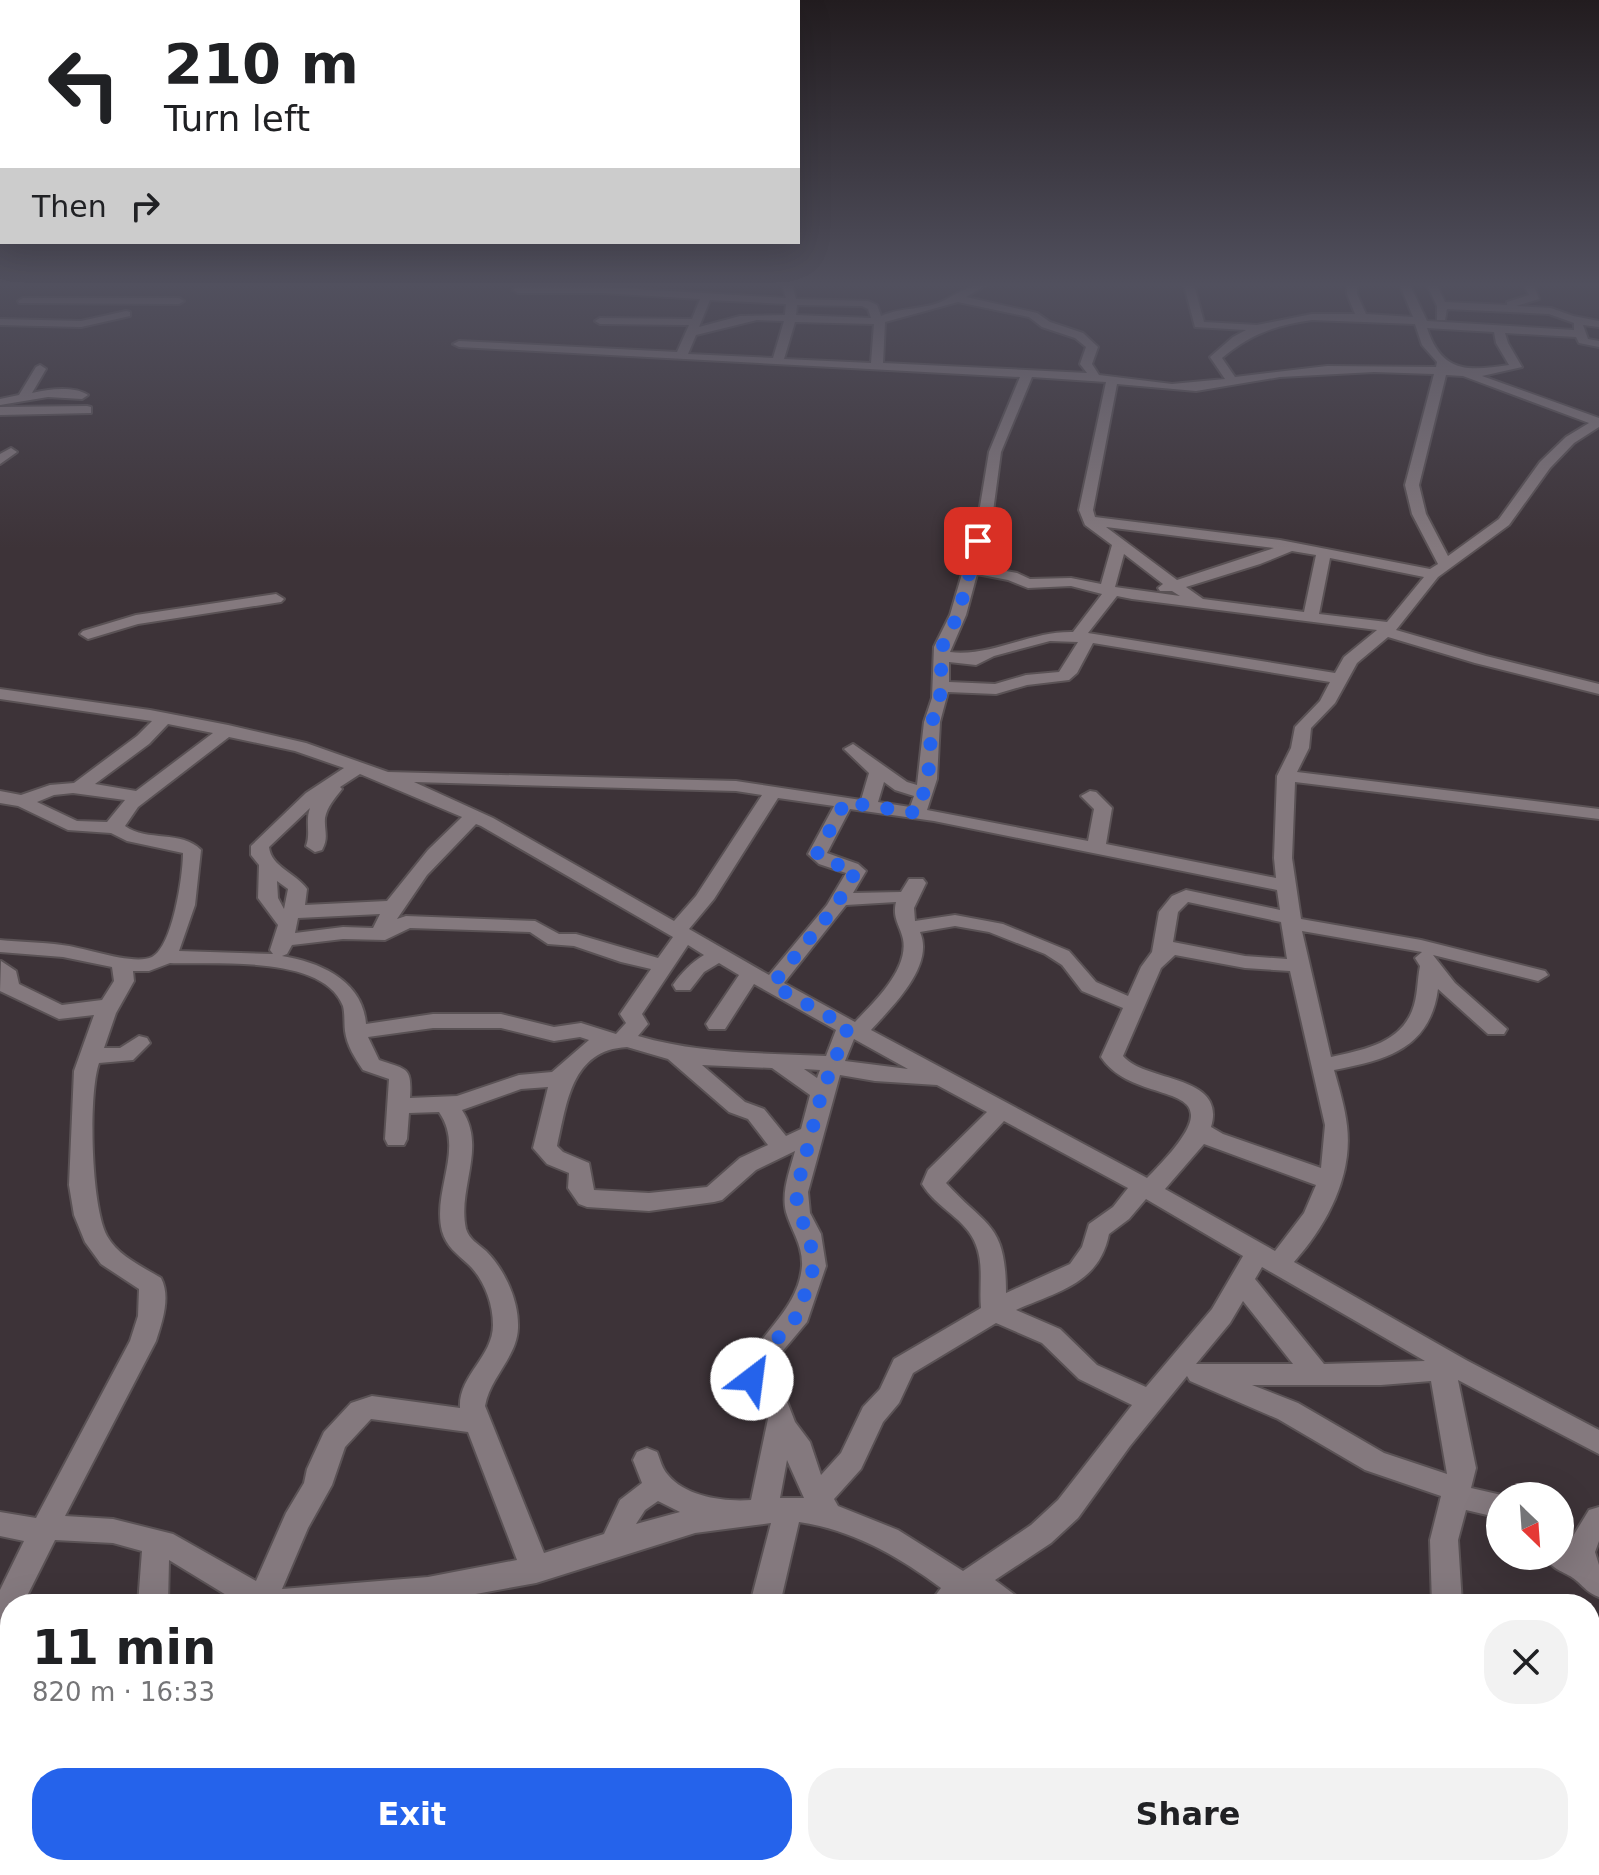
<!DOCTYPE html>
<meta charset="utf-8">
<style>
body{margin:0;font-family:"DejaVu Sans",sans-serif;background:#f2f2f2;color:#202124;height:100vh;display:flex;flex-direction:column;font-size:30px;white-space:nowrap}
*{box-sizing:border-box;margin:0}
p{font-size:26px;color:#757577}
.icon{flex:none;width:44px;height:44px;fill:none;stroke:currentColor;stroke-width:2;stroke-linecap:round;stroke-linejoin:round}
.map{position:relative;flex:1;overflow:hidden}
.panel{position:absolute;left:0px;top:1594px;width:1600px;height:282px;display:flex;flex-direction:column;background:#fff;border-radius:32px 32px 0 0;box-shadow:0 8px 32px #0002}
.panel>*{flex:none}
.hud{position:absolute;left:0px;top:0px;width:800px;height:244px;box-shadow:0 8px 32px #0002;background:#fff;color:#202124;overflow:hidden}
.needle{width:52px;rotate:155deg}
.controls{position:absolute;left:1486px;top:1482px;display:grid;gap:16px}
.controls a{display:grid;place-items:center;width:88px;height:88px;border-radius:50%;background:#fff;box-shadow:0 8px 32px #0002;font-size:40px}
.pin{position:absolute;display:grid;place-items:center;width:68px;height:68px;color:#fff;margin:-34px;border-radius:16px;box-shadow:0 4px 12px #0006}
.me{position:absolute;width:88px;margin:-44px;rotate:30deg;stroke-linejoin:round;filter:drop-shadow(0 0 6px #0008)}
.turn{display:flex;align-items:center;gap:28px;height:168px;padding:0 32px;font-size:36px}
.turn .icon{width:104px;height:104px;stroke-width:2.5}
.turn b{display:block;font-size:56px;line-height:68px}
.then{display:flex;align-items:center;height:76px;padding:0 32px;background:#0003;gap:16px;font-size:30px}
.round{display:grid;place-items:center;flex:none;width:84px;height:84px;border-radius:32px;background:#f2f2f2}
.head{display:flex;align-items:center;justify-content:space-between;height:136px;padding:0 32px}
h1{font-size:48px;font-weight:600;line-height:60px}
.action{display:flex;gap:16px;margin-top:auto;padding:16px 32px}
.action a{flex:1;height:92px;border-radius:32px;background:#2563eb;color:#fff;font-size:32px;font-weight:600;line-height:92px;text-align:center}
.action a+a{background:#f2f2f2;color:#202124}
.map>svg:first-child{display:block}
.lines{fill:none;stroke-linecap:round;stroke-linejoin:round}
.minor-casing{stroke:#5a5255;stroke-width:4}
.minor{fill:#84797e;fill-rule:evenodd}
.route{stroke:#2563eb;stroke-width:14;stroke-dasharray:0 25.2}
</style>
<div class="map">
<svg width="1599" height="1875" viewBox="0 0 1599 1875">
<rect width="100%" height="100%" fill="#3d3338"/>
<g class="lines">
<g class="minor-casing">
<path id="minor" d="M782,285H792L796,299L868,301L877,305L881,316C901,307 926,310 945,300C958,293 969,285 986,285L966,297L1037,313L1050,322L1083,333L1098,347L1092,364L1099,375L1172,384L1225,379L1210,357L1233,337L1246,330L1195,327L1184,285H1194L1204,322L1257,325L1312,314H1355L1347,294V285H1357V294L1366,314L1413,317L1400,285H1410L1427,321L1574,330V323L1549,314L1447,309L1445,320H1437V306L1427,285H1437L1445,302L1507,305V302L1529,295L1524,285H1534L1539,299L1516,306L1551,308L1573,316L1599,321V327L1583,325L1588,339L1599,341V347L1579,343L1576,337L1505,333L1508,343L1522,367L1482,376L1599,418V427L1574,443L1550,468L1509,525L1438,577L1396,630L1486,656L1599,684V694L1475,663L1388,637L1357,663L1335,703L1311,728L1309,748L1297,772L1599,809V819L1295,782L1292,858L1301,919L1421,940L1545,971L1548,975L1538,981L1433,955L1455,983L1507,1029L1504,1034H1488L1438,989C1430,1049 1386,1060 1334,1070C1339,1088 1345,1107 1347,1126C1353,1176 1327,1225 1294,1262L1466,1360L1599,1430V1454L1458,1380L1476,1468L1471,1488L1506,1496H1500V1518L1466,1510L1458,1540L1462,1604H1432L1430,1540L1441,1496L1365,1470L1278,1419L1190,1381L1187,1376L1130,1446L1078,1518L1051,1543L995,1580L1015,1595L1019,1604H981L973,1598L966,1604H929L941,1588C898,1556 853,1530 799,1522L780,1604H750L771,1523L695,1533L536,1583L421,1604H241L169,1560L168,1604H138L142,1551L113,1543L55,1540L23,1604H10V1631L0,1635V1590L24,1541L0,1536V1512L36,1518L130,1341L138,1316L139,1289L101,1264L85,1242L74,1215L69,1185L74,1071L94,1015L59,1019L0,991L1,961L16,971L19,984L62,1005L102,1000L114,981L112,967L63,957L0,952V940C20,942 41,942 62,945C84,947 133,966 152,957C173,946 183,875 183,853L127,841L111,833L68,830L18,806L0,803V791L21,795L50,785L74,783L137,736L152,721L0,699V689L150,710L228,725L306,743L388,772L736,781L861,800L869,773L844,749L853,744L907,782L917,785L924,722L932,698L934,647L950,615L978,519L989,452L1020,377L459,347L453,344L459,341L677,352L689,325L600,324L595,321L600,318L692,319L700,299L603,293H518L513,290L518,287H603L786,298ZM710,300L786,304L785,315L740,316L699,327ZM958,302L1029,317L1042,327L1075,338L1086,347L1080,364L1087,373L883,363L885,322ZM797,305L862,306L868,309L871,318L796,315ZM757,320L784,321L773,358L688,354L696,335ZM1312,320L1415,324L1422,345L1437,362L1436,367L1327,366L1235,377L1222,358C1250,334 1276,325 1312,320ZM795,322L874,324L871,363L784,359ZM1427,328L1494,332L1496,343L1509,365C1469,371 1442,374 1427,328ZM1374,372L1434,374L1405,485L1412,514L1438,564L1430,569L1280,540L1095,517L1093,510L1117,384L1196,391L1280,377ZM1446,375L1463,376L1589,423L1566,437L1540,462L1499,519L1448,556L1426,514L1419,485ZM1032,377L1106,382L1079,510L1085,525L1112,545L1101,584L1071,578L1030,579L1017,573L979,566L992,519L1001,452ZM1106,527L1274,548L1177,580ZM1292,551L1316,555L1304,612L1203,599L1186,587L1260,564ZM1124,554L1163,584L1158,588L1160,591H1172L1180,596L1115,587ZM1330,558L1424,577L1387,622L1319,614ZM977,574L1008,580L1028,588L1071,586L1102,594L1073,632C1030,631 991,657 950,652L966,615ZM1117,596L1132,599L1377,630L1344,657L1335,673L1088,633ZM1050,641L1078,642L1059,672L1026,675L995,684L949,682V662L976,665L994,656ZM1093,643L1330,682L1320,701L1295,727L1291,748L1277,776L1274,858L1276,878L1106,844L1112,808L1096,792L1090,791L1081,796L1094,809L1088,841L927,810L937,779L940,722L948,692L996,694L1027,685L1069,680L1077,673ZM168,724L213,733L136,791L95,784L149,744ZM229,737L295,751L344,768L306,793L251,846V855L259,865L258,898L278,925L270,950L273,954L179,951L195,905L201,850C182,830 147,842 125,826L138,807ZM360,774L462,817L428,850L387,901L305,905L307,889C296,873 271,867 269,847L310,808C305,822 311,833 306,846L315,852L322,850C329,837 324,831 325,818C327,807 335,798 342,789L340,787ZM414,782L736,791L762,795L696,896L674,921L493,818ZM884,782L895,790L914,796L910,807L878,802ZM73,793L125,800L107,822L77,821L37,802L54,795ZM778,798L834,806L808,854L819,864L846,873L827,905L769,975L689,929L714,899ZM850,809L934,821L1277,890L1280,910L1186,890L1172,896L1159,912L1152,952L1141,967L1128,996L1096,982L1069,951L1003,924L955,915L915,921L914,908L926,883L923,879H909L901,892L853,893L866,871L858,864L827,853ZM476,824L481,826L673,937L658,958L576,934H559L535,921L406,916L397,919L427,875ZM277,881L288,889L284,909L278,898ZM896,902C892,918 900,925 903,939C909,970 873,1003 855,1022L784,983L846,905ZM1188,902L1281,922L1287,959L1245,956L1173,942L1178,912ZM380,914L373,928L343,927L295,933L298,918ZM955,926L989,932L1045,954L1062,965L1082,991L1123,1008L1101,1057C1137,1113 1254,1071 1147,1178L871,1030C891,1008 935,966 920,932ZM410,928L530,932L548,944L574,946L621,962L651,969L620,1014L626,1023L616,1034L581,1023L554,1027L501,1014H433L366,1024C363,981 320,962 282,956L287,954L292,945L343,939L385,940ZM1302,931L1422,952L1415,958L1420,966C1417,980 1418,997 1412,1011C1399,1044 1362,1050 1331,1057ZM688,945L704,955C691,963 682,972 673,985L676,990H690L704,972L719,963L739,975L706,1024L709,1029H725L754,984L836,1030L826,1056C762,1053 700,1054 638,1036L648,1024L642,1014ZM1175,955L1245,968L1290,971L1325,1125L1321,1168L1223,1134L1211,1127C1227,1074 1146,1083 1123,1056L1161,968ZM170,963C214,965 323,954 343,1006C345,1014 344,1023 345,1031C347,1046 355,1058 363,1070L389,1079L385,1139L388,1145H404L407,1139L409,1113L439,1112C465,1149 432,1190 442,1231C446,1246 457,1254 468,1264C484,1279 493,1303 493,1325C493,1357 458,1376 460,1408L372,1396L351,1403L324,1432L307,1469L304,1483L286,1513L256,1581L173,1534L113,1519L65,1516L156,1341C162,1322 171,1297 161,1278C143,1267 118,1256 107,1236C91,1207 88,1095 99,1063L133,1060L150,1043L147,1038L139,1036L120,1048H104L116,1013L134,981L133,971H149ZM433,1028H501L554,1041L580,1037L589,1040L552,1072L519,1075L457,1096L410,1098C412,1066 407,1070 379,1060L368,1037ZM854,1039L908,1069L845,1061ZM627,1047L668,1059L729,1112L748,1119L768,1145L740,1158L707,1187L649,1193L594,1190L589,1163L563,1152L557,1146C567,1103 571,1050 627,1047ZM702,1065L772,1068L810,1095L801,1129L786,1136L764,1109L745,1102ZM804,1069L820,1070L817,1078ZM840,1075L875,1081L937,1085L987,1112L928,1170L922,1184C936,1208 967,1219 976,1245C984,1265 979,1287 981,1308L894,1359L880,1389L863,1407L841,1453L821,1475L810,1442L795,1422L785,1396L765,1379L770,1366L807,1322L826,1266L821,1234L810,1213L808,1192ZM548,1087L533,1148L547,1164L569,1173L568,1188L579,1204L587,1207L649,1211L714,1202L722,1200L756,1170L795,1151C790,1170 781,1192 786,1212C791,1230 803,1245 802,1266C798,1313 753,1337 739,1379C743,1398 762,1402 768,1419L751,1500C725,1502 686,1497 668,1475C662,1469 660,1459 657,1452L647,1448L637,1452L633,1460L642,1483L620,1500L604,1534L544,1553L485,1406C490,1377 517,1357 518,1328C519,1301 505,1270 486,1251C478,1244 469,1239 466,1229C457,1188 487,1148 462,1110L521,1089ZM1004,1121L1128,1188L1113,1207L1089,1224L1082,1247L1070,1264L1006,1293C1006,1223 987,1228 946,1183ZM1204,1144L1316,1185L1304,1213L1275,1251L1165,1189ZM1146,1199L1243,1256L1212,1309L1146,1387L1097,1365L1060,1329L1016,1310C1058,1291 1099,1284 1109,1234L1129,1219ZM1262,1267L1425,1361L1324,1364L1255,1279ZM1243,1301L1293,1364H1196L1230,1323ZM996,1323L1042,1343L1079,1379L1132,1405L1058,1500L1031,1525L963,1571L898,1530L838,1506L834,1499L861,1469L883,1422L899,1403L913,1373ZM1431,1381L1447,1474L1384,1453L1298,1403L1252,1385H1381ZM371,1419L468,1432L517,1560L428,1577L282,1589L308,1528L332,1485L345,1447ZM787,1460L804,1498H780ZM658,1501L680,1512L636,1524L645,1510Z
M23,298H179L184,301L179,304L19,303L18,301Z
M126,311L130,312V316L81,327L0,325V319L81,321Z
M40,365L46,369L32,393C49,389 74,386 88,395L82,399L48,397L0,405V399L19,395L36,367Z
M87,406L91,407V413L0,415V407Z
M11,448L17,452L0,464V454Z
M276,594L284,599L281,602L138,624L88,639L80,634L83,631L136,615Z
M1599,1507V1541L1595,1552L1599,1565V1597C1588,1593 1585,1588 1577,1581C1566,1571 1553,1572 1545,1556H1560V1543L1567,1546L1589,1510Z
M0,1715L10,1717V1747L0,1745Z
M10,1816V1855L0,1860V1821Z
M118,1866H152L148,1875H114Z
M761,1866H795L792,1875H758Z
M815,1866H897L901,1875H811Z
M1293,1866H1374L1370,1875H1297Z
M1415,1866H1449L1447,1875H1413Z"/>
</g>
<use href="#minor" class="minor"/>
</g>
<linearGradient id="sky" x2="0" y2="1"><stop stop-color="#221c1f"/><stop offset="0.52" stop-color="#51505e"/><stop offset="1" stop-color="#51505e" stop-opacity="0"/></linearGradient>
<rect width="1599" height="548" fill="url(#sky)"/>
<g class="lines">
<path class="route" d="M752,1379L758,1361L798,1315L814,1266L809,1234L798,1213L796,1192L822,1092L848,1027L772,985L835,907L856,871L821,859L817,854L845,802L917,813L928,779L932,722L940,698L942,647L958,615L978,541"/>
</g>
</svg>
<div class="controls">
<a><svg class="needle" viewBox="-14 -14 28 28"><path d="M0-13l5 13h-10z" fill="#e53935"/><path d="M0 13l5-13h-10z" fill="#757577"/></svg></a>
</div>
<div class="pin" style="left:978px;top:541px;background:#d93025"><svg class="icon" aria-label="arrive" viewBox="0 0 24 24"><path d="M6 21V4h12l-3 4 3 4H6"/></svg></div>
<svg class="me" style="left:752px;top:1379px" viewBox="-20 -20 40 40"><circle r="19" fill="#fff"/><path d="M0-13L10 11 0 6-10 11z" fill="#2563eb"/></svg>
<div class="hud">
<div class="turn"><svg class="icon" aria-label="left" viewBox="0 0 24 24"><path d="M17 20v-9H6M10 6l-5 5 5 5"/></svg><div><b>210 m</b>Turn left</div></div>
<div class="then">Then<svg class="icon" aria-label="right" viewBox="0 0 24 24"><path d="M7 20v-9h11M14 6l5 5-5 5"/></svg></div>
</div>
<section class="panel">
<div class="head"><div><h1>11 min</h1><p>820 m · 16:33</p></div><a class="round"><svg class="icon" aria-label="close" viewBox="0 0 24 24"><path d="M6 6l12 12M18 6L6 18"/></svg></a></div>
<div class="action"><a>Exit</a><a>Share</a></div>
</section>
</div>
